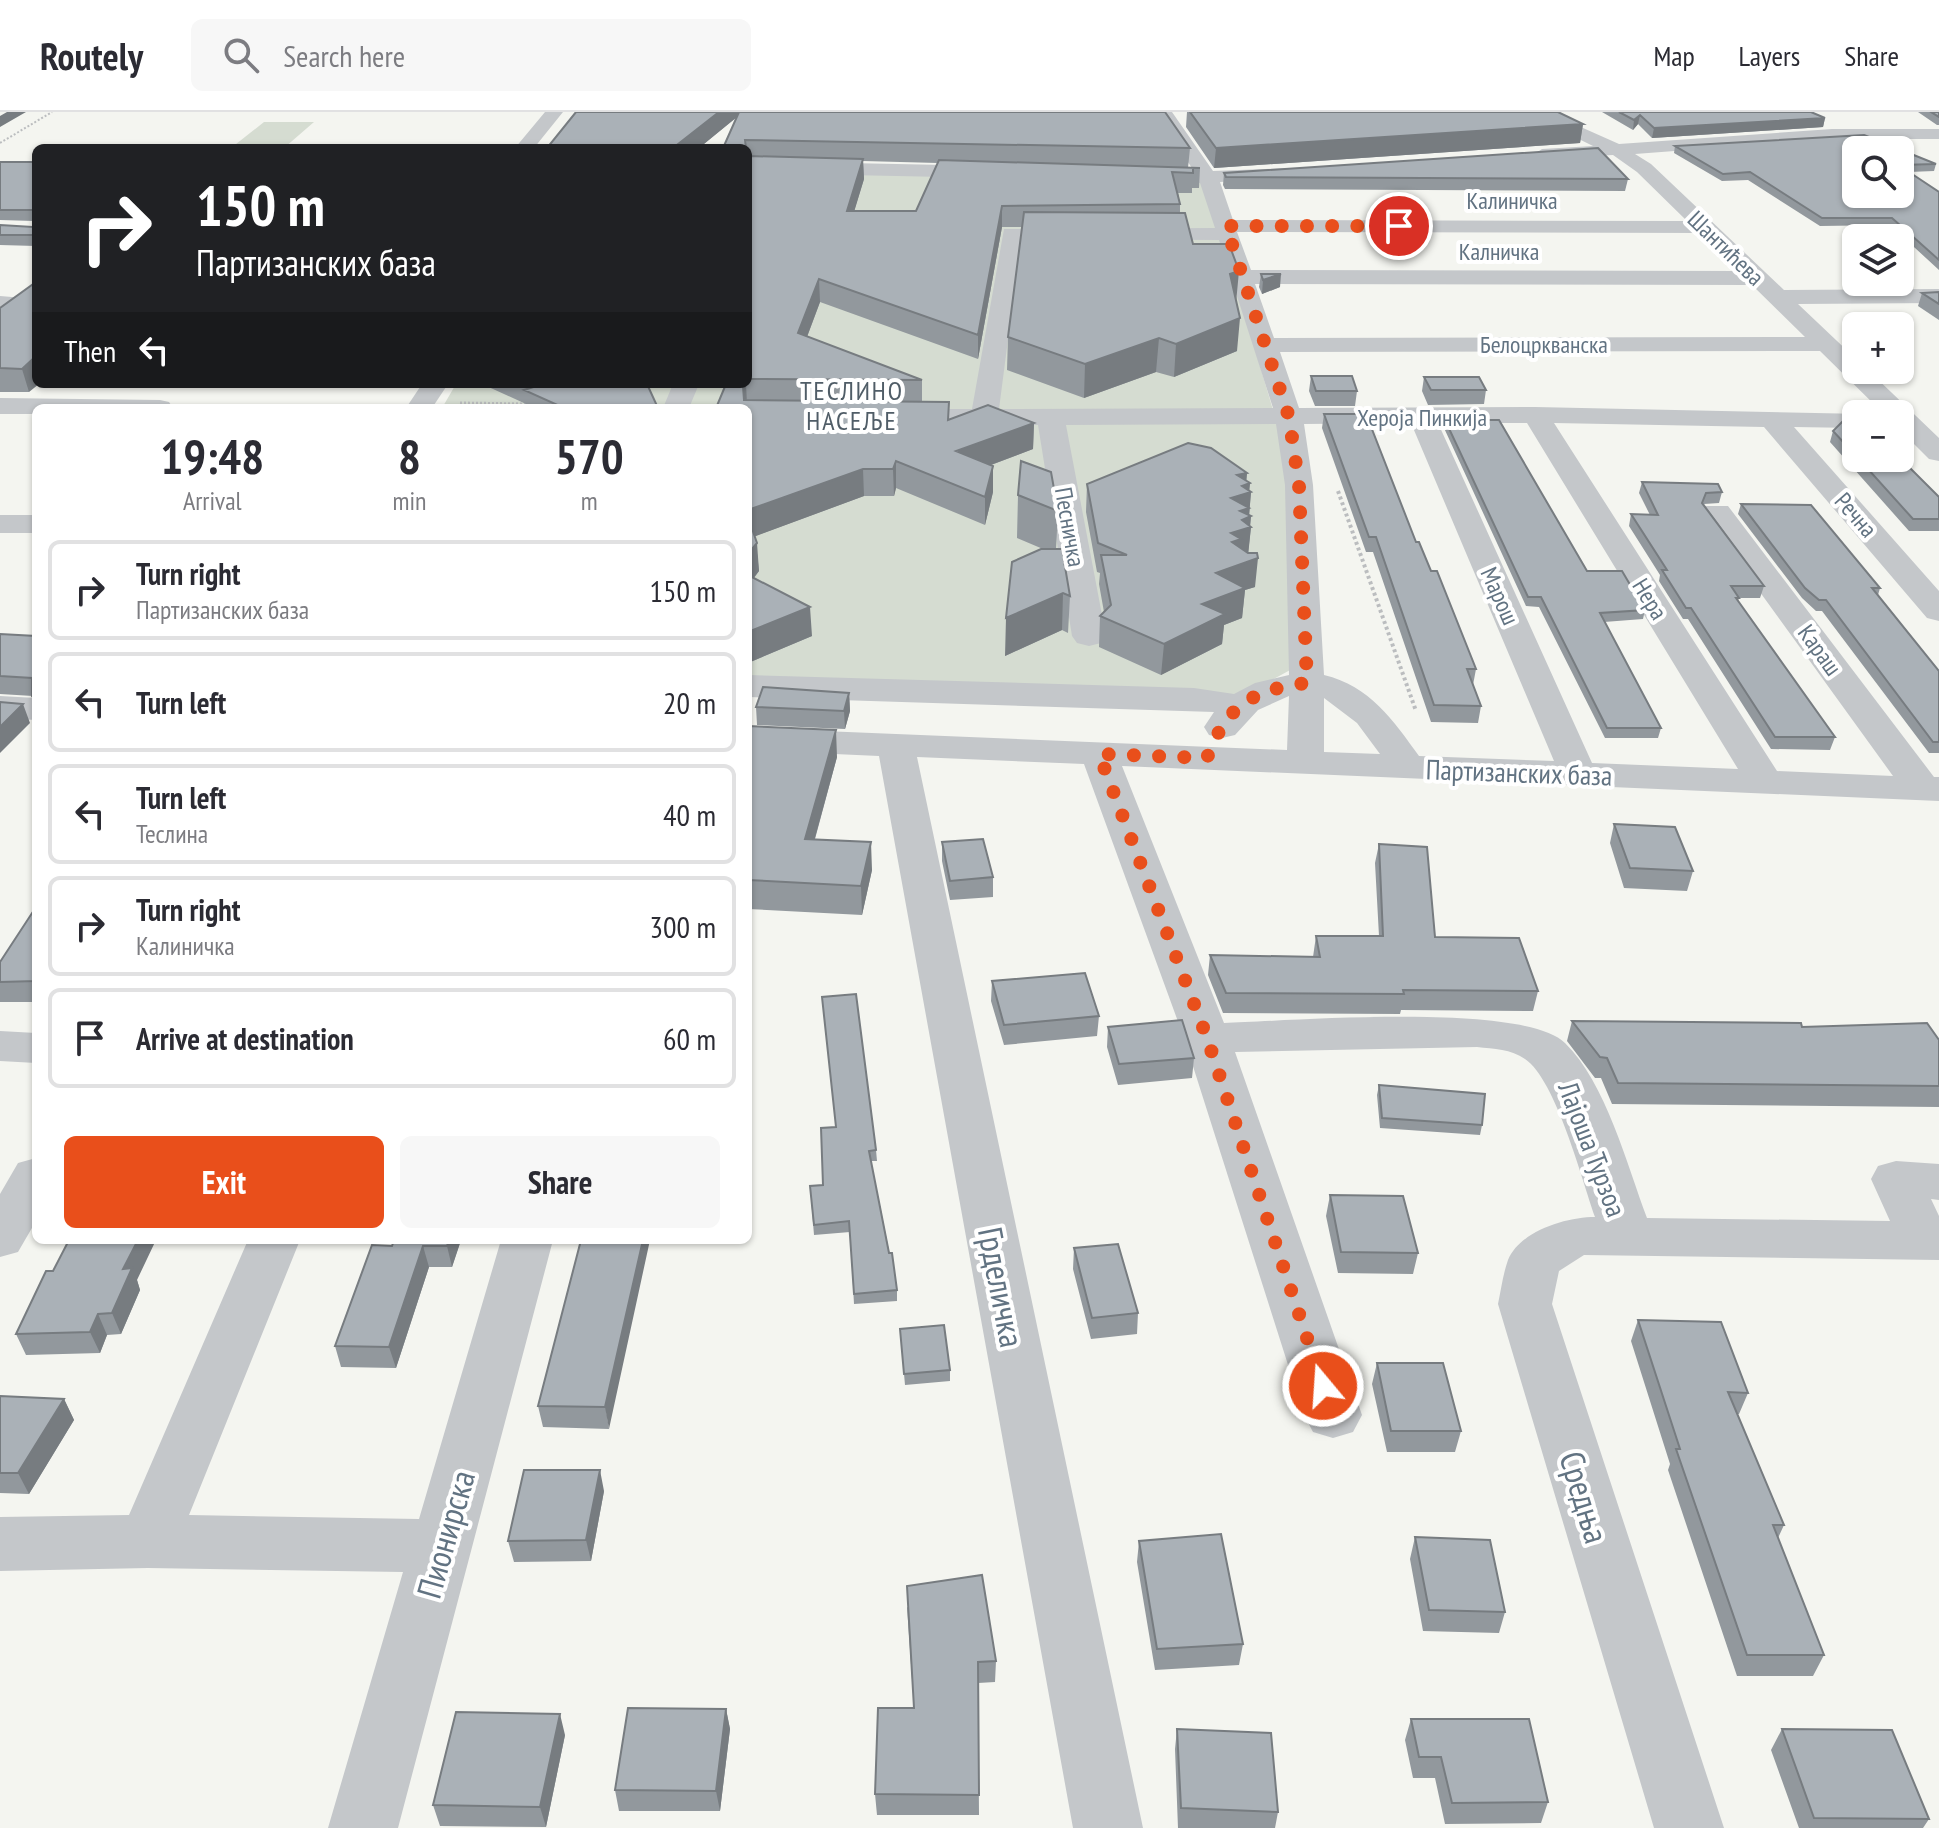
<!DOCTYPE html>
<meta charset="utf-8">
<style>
body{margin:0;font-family:"PT Sans Narrow",sans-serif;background:#f7f7f7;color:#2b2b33;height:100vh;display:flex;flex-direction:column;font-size:30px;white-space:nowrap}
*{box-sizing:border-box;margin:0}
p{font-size:26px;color:#7c7c81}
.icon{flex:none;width:44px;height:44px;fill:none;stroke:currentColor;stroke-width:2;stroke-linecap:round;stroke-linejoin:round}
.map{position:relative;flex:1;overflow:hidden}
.sheet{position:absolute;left:32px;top:292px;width:720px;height:840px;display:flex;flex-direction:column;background:#fff;border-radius:12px;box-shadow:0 2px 6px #0004}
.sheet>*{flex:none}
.hud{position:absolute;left:32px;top:32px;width:720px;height:244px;border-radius:12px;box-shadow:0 2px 6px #0004;background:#202124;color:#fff;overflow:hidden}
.fabs{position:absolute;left:1842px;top:24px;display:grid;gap:16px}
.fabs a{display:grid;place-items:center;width:72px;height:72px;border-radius:12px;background:#fff;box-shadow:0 2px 6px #0004;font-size:40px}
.pin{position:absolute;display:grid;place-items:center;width:68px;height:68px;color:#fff;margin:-34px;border:4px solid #fff;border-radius:50%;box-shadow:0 2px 8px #0007}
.me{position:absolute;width:88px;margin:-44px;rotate:342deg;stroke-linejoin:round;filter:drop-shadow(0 0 6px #0008)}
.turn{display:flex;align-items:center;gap:28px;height:168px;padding:0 32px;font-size:36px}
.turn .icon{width:104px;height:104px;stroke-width:2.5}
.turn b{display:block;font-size:56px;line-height:68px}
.then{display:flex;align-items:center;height:76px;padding:0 32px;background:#0003;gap:16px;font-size:30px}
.eta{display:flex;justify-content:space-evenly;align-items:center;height:136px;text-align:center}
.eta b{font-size:48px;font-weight:700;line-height:56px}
.action{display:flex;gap:16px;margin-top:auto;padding:16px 32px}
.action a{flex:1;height:92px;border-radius:12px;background:#e94f1b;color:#fff;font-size:32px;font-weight:700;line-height:92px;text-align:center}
.action a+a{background:#f7f7f7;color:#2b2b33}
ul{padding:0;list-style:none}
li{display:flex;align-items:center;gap:24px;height:100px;margin:0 16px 12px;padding:0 16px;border:4px solid #e1e1e2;border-radius:12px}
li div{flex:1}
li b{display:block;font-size:30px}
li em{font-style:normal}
header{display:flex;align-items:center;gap:48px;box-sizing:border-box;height:112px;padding:0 40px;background:#fff;border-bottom:2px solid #e1e1e2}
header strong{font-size:38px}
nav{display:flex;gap:44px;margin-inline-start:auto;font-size:28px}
.search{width:560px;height:72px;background:#f7f7f7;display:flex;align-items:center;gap:20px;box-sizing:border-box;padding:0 28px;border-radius:12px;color:#7c7c81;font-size:30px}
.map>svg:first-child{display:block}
.green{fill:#d5dcd1}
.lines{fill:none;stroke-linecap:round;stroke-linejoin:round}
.path-far2{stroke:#bbbdbf;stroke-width:2;stroke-dasharray:2 2;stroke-linecap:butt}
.path-far1{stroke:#bbbdbf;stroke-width:3;stroke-dasharray:2 2;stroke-linecap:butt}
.path{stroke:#bbbdbf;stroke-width:4;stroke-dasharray:3 3;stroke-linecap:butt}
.minor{fill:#c4c7ca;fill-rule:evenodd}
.wall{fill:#92989d;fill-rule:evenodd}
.shaded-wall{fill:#777c80}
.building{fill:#aab1b7;stroke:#777c80;stroke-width:2}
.route{stroke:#e94f1b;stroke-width:14;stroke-dasharray:0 25.2}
.labels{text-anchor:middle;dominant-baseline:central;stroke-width:8;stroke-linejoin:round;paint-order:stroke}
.far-street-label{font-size:24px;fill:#627382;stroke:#fff}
.far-neighbourhood-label{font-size:26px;letter-spacing:2px;fill:#505d67;stroke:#fff}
.street-label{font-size:28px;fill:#627382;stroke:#fff}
.near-street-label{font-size:34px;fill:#627382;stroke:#fff}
</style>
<header>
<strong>Routely</strong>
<div class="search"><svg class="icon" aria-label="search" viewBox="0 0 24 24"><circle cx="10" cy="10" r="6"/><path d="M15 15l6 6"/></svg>Search here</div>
<nav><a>Map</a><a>Layers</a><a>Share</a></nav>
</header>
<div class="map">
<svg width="1939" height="1716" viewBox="0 0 1939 1716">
<rect width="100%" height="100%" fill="#f4f5f0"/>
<path class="green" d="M264,10H314L284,36H231Z
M748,56L1204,66L1287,345L1292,557L1246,582L1183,583L748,568V296H442L456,272H748Z"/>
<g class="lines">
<path class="path-far2" d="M0,31L52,0"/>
<path class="path-far1" d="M460,291L530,292"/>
<path class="path" d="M1338,379L1416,599"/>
<path class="minor" d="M545,0H563L534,36H515Z
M1154,0H1172L1213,59L1292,56L1295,60L1285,66L1220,70L1233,108L1687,109L1637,60L1613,43L1535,47L1533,43L1542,37L1593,34L1524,0H1547L1619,32L1832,17H1939V27H1832L1635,42L1651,52L1784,178L1939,177V191L1798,192L1856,247V258H1868L1939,326V349L1929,347L1900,318V302H1884L1820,239L1280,240L1299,296L1535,295L1864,302H1856V316L1794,315L1939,479V509L1927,506L1764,315L1554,311L1777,659L1893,664L1702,400L1706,394H1728L1934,665H1939V689L1122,654L1224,911C1290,909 1523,890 1565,931C1606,971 1627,1053 1647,1106L1890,1109L1871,1067L1878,1054L1896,1049L1939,1052V1088L1931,1087L1939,1104V1148L1584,1143L1559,1159L1552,1192L1724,1716H1654L1498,1192C1501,1178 1503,1162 1508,1148C1520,1119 1566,1105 1595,1105C1582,1068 1556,968 1525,947C1511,937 1494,937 1477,935L1235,940L1362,1303L1353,1320L1333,1326L1313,1320L1304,1303L1184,926L1084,652L917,645L1143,1716H1073L879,644L748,638V616L1287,638L1289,584L1258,598L1235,623L1222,626L1209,623L1204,615L1214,600L748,585V563L1194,576L1234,582L1255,571L1289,563L1285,373L1276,312L1066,313L1106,524L1101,531L1089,534L1077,531L1072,524L1038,313H890L880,311L877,305L880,299L890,297H972L1004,117L1215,116L1200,71L1138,69L1128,63L1138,57L1194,59ZM1237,120L1700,121L1738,159L1251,158ZM1021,127L1219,128L1273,296L999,297ZM1255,172L1752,173L1805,225L1274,226ZM1411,311L1554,649L1419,644C1393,608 1370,574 1324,563L1313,373L1304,312ZM1438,311H1527L1738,657L1592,651ZM1324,586L1357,611L1380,642L1324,640Z
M748,49L994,54L1004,60L994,66L748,61Z
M0,184L36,187V201L0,198Z
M422,272H448L432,296H406Z
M673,272H699L689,296H663Z
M0,286L160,288L169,290L173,296H36V302H0Z
M0,403H36V421H0Z
M0,584L36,586V608L0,606Z
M0,919L36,921V951L0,949Z
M36,1046V1109L18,1140L0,1145V1082L18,1051Z
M248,1128H300L189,1403L419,1407L501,1128H553L398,1716H328L403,1460L148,1456L0,1459V1405L129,1403Z"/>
</g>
<path class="wall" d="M576,0H1165L1190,36L1188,56H1200L1199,76H1192V81H1178L1180,92V101L1193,132L1236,189L1237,239L1174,265L1156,260L1084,286L1007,258L1008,225L1022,115H1002L978,247L820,190L807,225L922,268V290L949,307L1034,311L1033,337L991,353L993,380L985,413L896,376L894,384H864L755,424L759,459L754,466L812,524L748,551L726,272H748V36H723L737,5L699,36H547ZM863,49L938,51L916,99H854L864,67Z
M1187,0H1558L1583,12L1580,31L1214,56L1186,15Z
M1602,0H1811L1825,6L1823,15L1652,26L1638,12L1633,18Z
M1918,0H1939V13H1937Z
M1675,34L1936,52L1934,59L1909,60L1939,80V158L1890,113L1820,114L1748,68L1722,69L1674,41Z
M0,50H33L36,123L33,115L34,109L0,108Z
M1224,61L1628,67L1625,79L1225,77L1223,73Z
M0,123H36V134L0,133Z
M1261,162L1280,175L1262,182L1259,175Z
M36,170L29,280H0V196Z
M1939,180V208L1918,194L1922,181Z
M1311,264L1357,279L1355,294H1315L1309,279Z
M1424,265L1486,278L1484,292L1428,293L1422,279Z
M482,272H647L658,296H527L526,292Z
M1324,302L1416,430L1431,459L1476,557L1473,573L1481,594L1478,611L1431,610L1373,440H1366L1322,316Z
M1856,307V346H1900L1939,385V419H1909L1830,330L1833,319Z
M1445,308L1587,459L1645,498L1643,507L1604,510L1661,616L1658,626H1605L1539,495L1526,494L1444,316Z
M1247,361L1246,369L1250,371L1249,379L1251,380L1249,403L1251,404L1250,414L1251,415L1248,441L1255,475L1245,478L1242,506L1224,513L1222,532L1161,563L1099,535L1100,504L1104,500L1099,472L1100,461L1097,460L1086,400L1087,372Z
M1642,370L1722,380L1719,391L1704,392L1764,474L1760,486H1739L1738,489L1835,625L1830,638L1771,637L1688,507H1683L1659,469L1660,463L1629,414L1631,402L1650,403L1639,381Z
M1018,383L1058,399L1056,437L1070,484L1068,521L1062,518L1005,544L1043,437L1017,426Z
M1741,392L1880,476L1878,483L1939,559V641H1929L1822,499H1816L1802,486L1738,402Z
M0,522L36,524V593L33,584L0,582Z
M849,581L850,599L845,617L757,613L756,595Z
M748,614L837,645L815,727L872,758L862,803L748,797Z
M1614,712L1693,759L1687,779L1624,776L1610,731Z
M942,730L993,765V785L950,788L942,749Z
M1379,732L1435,825L1538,879L1533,899L1401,898L1400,902L1223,901L1208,863L1210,843L1313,845L1316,824H1379L1375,751Z
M36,795V890H0V850Z
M992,869L1099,904L1097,924L1004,933L991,889Z
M1572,909L1802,915L1939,928V995L1612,992L1601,966H1595L1567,929Z
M1108,915L1194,946L1192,966L1118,973L1107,935Z
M1379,973L1482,1013L1480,1023L1380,1016L1377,983Z
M821,1016L876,1038L877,1049H871L897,1178V1189L854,1192L850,1120L814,1123L810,1074L823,1073Z
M1330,1083L1418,1141L1413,1162L1338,1161L1326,1104Z
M461,1128L452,1155H429L396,1256L341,1255L335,1234L392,1134Z
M581,1128L609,1317L543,1315L538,1294Z
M1074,1136L1138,1201L1137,1222L1091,1227L1073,1157Z
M137,1168L140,1178L121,1222L107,1223L100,1241L26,1243L16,1222Z
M1638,1208L1748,1281L1739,1302H1737L1784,1413L1778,1426L1824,1543L1813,1564H1737L1668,1358L1670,1352L1631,1229Z
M901,1228L950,1258V1269L905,1273Z
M1377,1251L1461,1319L1455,1340H1387L1372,1272Z
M0,1284L64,1287L74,1308L29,1382L0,1381Z
M604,1379L591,1449L514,1450L508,1429Z
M1415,1425L1505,1500L1499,1521L1423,1519L1410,1447Z
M1139,1429L1243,1532L1239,1553L1155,1558L1137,1450Z
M907,1495L996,1549L995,1570L978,1571L979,1703H877L875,1682L914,1596Z
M726,1597L730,1617L720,1699H619L615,1678Z
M1411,1607L1548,1690L1541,1711L1445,1712L1435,1666H1413L1405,1628Z
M1177,1617L1278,1700L1275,1716H1178L1175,1637Z
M1782,1617L1929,1707L1923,1716H1799L1771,1638Z
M565,1623L546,1715L440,1714L433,1693Z"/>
<path class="shaded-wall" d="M7,0H26L0,15V4Z
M719,0H743L699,36H673Z
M1640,3L1638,12L1633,18L1634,8Z
M1825,6L1823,15L1652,26L1654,16Z
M1583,12L1580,31L1214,56L1216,36Z
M863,47L864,67L848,120L847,99Z
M1002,94V115L978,247V223Z
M1239,159L1236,191L1230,162Z
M1281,162L1280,175L1262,182L1263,168Z
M819,167L820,190L799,246L798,221Z
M1240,206L1237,239L1174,265L1176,232Z
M1159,226L1156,260L1084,286L1085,252Z
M36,244V272H39L29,280L22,257Z
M739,272H746L747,292L745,294Z
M1034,311L1033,337L956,366V339Z
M896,349V376L894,384L893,357Z
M993,354V380L985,413V385Z
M863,357L864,384L748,427V398Z
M1247,361L1246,373L1250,371L1249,381L1251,380L1249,405L1251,404L1250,415H1251L1248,444L1258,446L1255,475L1245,478L1242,506L1224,513L1222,532L1161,563L1164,532L1202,492L1216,461L1237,363Z
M757,431L759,459L748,473V442Z
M1063,481L1062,518L1005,544L1006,506Z
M810,495L812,524L748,551V520Z
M36,579V593L32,583Z
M849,581L850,599L845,617L844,599Z
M23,592L30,611L0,641V615Z
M836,618L837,645L807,755L805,727Z
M871,730L872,758L862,803L861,774Z
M138,1128H156L137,1168L140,1178L121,1222L112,1201L123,1157Z
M449,1128H461L452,1155L447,1134Z
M643,1128H650L609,1317L605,1295Z
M423,1134L429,1155L396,1256L389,1235Z
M98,1202L107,1223L100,1241L90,1220Z
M64,1287L74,1308L29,1382L18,1361Z
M600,1358L604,1379L591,1449L586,1428Z
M726,1597L730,1617L720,1699L716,1679Z
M560,1602L565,1623L546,1715L540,1695Z"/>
<path class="building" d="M576,0H719L673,36H547Z
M739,0H1165L1190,36L745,28L746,36H723Z
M1190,0H1558L1583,12L1216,36Z
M1619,0H1811L1825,6L1654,16L1640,3L1634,8Z
M1931,0H1939V5Z
M1864,23L1936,52L1900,53V38H1856V82H1900V54L1939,80V148L1892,106H1822L1750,60L1723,62L1675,34Z
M1598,36L1628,67L1226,65L1224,61Z
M748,44L863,47L847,99H916L939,48L1200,56H1193V61L1172,60L1180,92L1002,94L978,223L819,167L798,221L922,268L748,267Z
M36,46V123H0V113L33,115L35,98H0V50H33Z
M1024,100L1185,101L1193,132H1229L1239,159L1230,162L1240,206L1176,232L1159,226L1085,252L1008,225Z
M1261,162H1281L1263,168Z
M36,170V244L22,257L0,256V196Z
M1939,180V192L1922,181Z
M1311,264H1352L1357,279H1316Z
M1424,265H1479L1486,278H1431Z
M534,272H647L658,296H564L524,278L537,274Z
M726,272H740L743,274L744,288L949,290L948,308L988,293L1034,311L956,339L993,354L985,385L896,349L893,357H863L748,398V296H716Z
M1324,302H1366L1416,430H1419L1431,459H1437L1476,557H1467L1481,594L1434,593L1376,425H1369Z
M1845,307H1856V344L1833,319Z
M1445,308H1499L1587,459H1622L1645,498L1600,501L1661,616H1607L1541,485H1528Z
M1188,331L1211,336L1247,361L1237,363L1250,371L1242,374L1251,380L1231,386L1249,396L1240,399L1251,404L1242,408L1251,415L1231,421L1241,427L1232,430L1248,441H1257L1258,446L1216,461L1245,476L1202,492L1225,502L1164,532L1100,504L1111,493L1101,443H1127L1098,431L1087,372Z
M1858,346H1900L1939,385V407H1913Z
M1021,349L1051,360L1058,399L1018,383Z
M1642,370L1718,372L1722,380L1706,381L1702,391L1764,474H1731L1739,486H1736L1835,625H1775L1691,496H1686L1662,458H1667L1631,402L1658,403Z
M1741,392L1811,393L1880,476H1872L1939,559V630H1933L1826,488H1819L1805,476Z
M748,405L757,431L748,442Z
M1041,437H1062L1070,484L1063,481L1006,506L1012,450Z
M748,463L810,495L748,520Z
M0,522L36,524V579L32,583V566L0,564Z
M763,575L849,581L844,599L756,595Z
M0,590L23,592L0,615Z
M748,614L836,618L805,727L871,730L861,774L748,768Z
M1614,712L1675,715L1693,759L1630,756Z
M983,727L993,765L950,769L942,730Z
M1379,732L1427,735L1435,825L1519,826L1538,879L1403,878L1404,882L1226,881L1210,843L1320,845L1316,824H1383Z
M36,795V869L0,870V850Z
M1085,861L1099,904L1004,913L992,869Z
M856,882L876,1038L869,1039L889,1141H892L897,1178L854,1182L849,1109L814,1113L810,1074L823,1073L821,1016L836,1015L822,885Z
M1182,908L1194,946L1119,952L1108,915Z
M1572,909L1801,911L1802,915L1927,911L1939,928V974L1618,971L1607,946L1600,945Z
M1379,973L1485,982L1482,1013L1382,1006Z
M1330,1083L1403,1084L1418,1141L1341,1140Z
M69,1128H138L123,1157L132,1156L112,1201L98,1202L90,1220L16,1222L46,1159H53Z
M394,1128H449L447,1134H423L389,1235L335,1234L372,1133L392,1134Z
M581,1128H643L605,1295L538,1294Z
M1118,1132L1138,1201L1092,1206L1074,1136Z
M1638,1208L1721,1210L1748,1281L1728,1280L1784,1413H1773L1824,1543H1747L1676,1337H1680Z
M944,1213L950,1258L904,1262L900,1217Z
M1377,1251H1443L1461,1319H1391Z
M0,1284L64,1287L18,1361H0Z
M524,1358H600L586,1428L508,1429Z
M1221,1422L1243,1532L1157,1537L1139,1429Z
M1415,1425L1490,1428L1505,1500L1429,1498Z
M982,1463L996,1549L978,1550L979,1683L875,1682L878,1596H914L907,1474Z
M628,1596L726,1597L716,1679L615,1678Z
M456,1600L560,1602L540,1695L433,1693Z
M1411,1607H1529L1548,1690L1452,1691L1441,1645H1419Z
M1177,1617L1271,1621L1278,1700L1181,1696Z
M1782,1617L1892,1618L1929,1707L1814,1706Z"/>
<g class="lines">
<path class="route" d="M1323,1274L1207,926L1099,642L1207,646C1227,593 1252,578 1307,571L1299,373L1289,305L1226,114H1399"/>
</g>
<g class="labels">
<g class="far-street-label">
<text x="1512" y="88">Калиничка</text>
<text transform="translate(1726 136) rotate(44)">Шантићева</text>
<text x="1499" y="139">Калничка</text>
<text x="1544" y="232">Белоцркванска</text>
<text x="1422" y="305">Хероја Пинкија</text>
<text transform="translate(1856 403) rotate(49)">Речна</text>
<text transform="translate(1070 415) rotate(80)">Песничка</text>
<text transform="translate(1500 484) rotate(66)">Марош</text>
<text transform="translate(1650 487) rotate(58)">Нера</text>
<text transform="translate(1820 538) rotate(54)">Караш</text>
</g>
<g class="far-neighbourhood-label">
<text x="852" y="278">ТЕСЛИНО<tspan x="852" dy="30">НАСЕЉЕ</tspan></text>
</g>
<g class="street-label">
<text transform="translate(1519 660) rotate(2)">Партизанских база</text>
<text transform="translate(1593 1037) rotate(69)">Лајоша Турзоа</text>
</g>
<g class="near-street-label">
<text transform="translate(1002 1175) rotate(79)">Грделичка</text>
<text transform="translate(1585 1385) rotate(73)">Средња</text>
<text transform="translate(445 1422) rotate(-74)">Пионирска</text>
</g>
</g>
</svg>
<div class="fabs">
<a><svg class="icon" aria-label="search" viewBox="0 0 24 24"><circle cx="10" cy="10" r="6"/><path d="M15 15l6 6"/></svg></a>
<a><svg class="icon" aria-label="layers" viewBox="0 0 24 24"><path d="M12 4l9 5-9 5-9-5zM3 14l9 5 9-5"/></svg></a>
<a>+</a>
<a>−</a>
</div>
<div class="pin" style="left:1399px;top:114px;background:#d93025"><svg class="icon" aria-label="arrive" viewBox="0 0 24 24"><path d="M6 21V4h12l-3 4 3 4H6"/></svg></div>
<svg class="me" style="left:1323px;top:1274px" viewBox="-20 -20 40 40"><circle r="17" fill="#e94f1b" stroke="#fff" stroke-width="3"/><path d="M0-11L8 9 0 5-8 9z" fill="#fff"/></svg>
<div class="hud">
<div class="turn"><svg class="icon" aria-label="right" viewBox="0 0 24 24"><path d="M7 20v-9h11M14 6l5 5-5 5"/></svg><div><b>150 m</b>Партизанских база</div></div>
<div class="then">Then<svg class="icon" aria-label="left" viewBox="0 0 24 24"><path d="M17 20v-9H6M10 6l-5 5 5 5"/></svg></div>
</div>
<section class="sheet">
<div class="eta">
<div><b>19:48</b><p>Arrival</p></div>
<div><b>8</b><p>min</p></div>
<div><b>570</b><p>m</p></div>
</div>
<ul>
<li><svg class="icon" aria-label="right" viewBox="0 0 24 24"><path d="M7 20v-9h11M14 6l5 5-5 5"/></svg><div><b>Turn right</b><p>Партизанских база</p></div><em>150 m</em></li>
<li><svg class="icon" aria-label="left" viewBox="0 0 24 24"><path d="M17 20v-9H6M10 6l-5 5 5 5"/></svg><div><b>Turn left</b></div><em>20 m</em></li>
<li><svg class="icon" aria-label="left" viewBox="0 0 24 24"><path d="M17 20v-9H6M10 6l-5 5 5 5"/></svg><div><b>Turn left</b><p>Теслина</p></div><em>40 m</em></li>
<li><svg class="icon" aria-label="right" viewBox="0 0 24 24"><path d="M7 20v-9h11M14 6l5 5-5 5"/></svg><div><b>Turn right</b><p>Калиничка</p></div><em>300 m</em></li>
<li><svg class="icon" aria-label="arrive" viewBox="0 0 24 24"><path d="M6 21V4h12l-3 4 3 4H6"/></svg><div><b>Arrive at destination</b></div><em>60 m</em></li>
</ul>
<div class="action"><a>Exit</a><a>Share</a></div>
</section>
</div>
